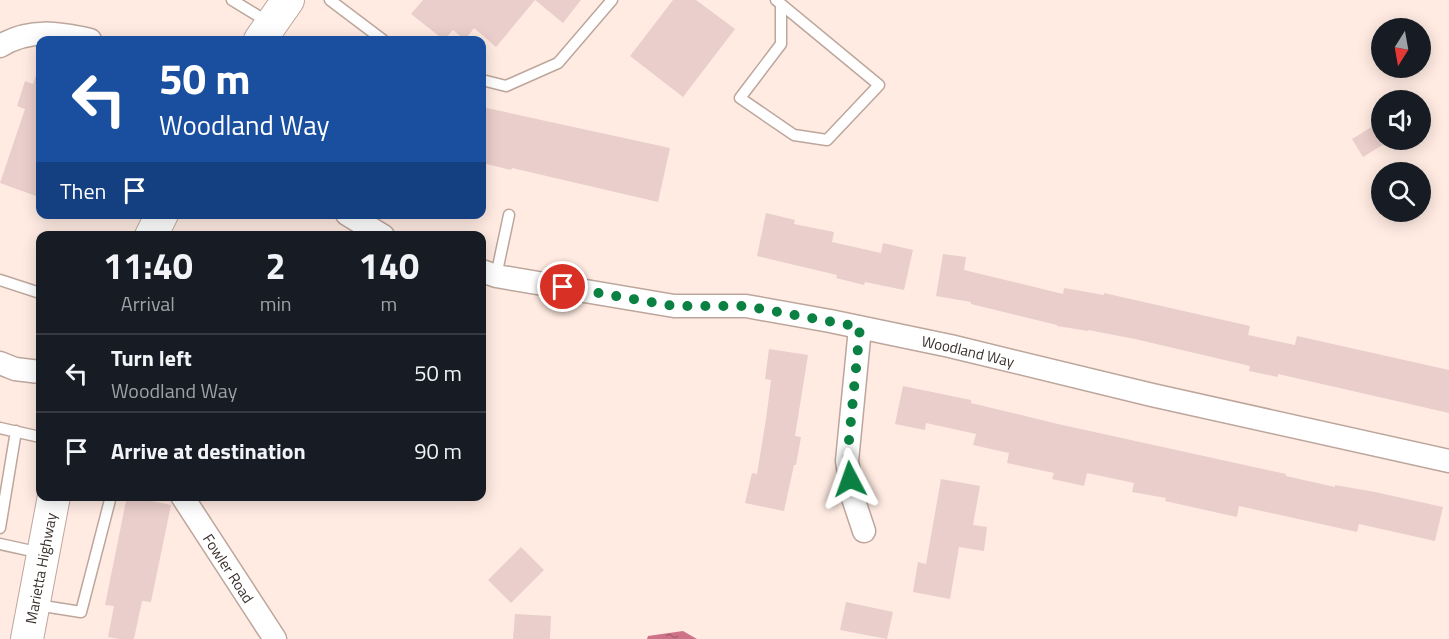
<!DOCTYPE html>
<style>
body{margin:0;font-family:"Titillium Web",sans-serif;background:#242831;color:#f1f3f6;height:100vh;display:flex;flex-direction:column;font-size:22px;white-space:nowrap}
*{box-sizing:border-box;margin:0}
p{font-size:20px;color:#9ea1a6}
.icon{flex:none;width:33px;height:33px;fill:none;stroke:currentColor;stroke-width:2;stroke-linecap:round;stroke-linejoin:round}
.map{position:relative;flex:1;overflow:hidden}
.sheet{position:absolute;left:36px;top:231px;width:450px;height:270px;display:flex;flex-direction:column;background:#171b24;border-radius:12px;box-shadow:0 3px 15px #0003}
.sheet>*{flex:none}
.guide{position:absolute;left:36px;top:36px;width:450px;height:183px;border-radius:12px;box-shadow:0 3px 15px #0003;background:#1a4fa0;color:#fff;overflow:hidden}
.needle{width:39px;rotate:191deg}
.buttons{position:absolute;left:1371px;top:18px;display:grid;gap:12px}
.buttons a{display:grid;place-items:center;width:60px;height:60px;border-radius:50%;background:#171b24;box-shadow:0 3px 15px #0003;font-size:30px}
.pin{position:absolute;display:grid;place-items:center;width:51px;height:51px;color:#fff;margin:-26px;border:3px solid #fff;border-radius:50%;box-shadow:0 2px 6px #0007}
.me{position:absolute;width:66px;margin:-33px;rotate:356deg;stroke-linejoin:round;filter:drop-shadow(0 0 4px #0008)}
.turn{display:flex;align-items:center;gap:21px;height:126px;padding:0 24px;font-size:27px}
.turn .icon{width:78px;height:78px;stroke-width:2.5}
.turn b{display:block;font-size:42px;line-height:51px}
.then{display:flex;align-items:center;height:57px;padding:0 24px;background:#0003;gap:12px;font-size:22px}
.eta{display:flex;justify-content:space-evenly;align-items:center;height:102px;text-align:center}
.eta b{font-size:36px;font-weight:700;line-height:42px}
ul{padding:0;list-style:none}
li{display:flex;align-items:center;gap:18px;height:78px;padding:0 24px;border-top:2px solid #363941}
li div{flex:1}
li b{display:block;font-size:22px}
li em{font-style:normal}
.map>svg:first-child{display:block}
.water{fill:url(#water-ripples)}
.building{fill:#eacecb}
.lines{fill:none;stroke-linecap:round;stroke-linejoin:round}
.service-casing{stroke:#bda69c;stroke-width:13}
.minor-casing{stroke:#bda69c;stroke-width:25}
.secondary-casing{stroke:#bda69c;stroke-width:34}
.service{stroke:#fff;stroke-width:10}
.minor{stroke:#fff;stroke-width:22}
.secondary{stroke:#fff;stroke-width:32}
.route{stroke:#0b8043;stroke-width:10;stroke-dasharray:0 18}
.labels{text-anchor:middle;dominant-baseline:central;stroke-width:5;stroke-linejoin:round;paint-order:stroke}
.street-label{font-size:15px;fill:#382f2b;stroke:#ffebe2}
</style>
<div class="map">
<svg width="1449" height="639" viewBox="0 0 1449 639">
<defs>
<pattern id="water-ripples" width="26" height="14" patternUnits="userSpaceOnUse" patternTransform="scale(1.5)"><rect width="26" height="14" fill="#ce7287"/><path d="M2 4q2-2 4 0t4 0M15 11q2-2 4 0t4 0" fill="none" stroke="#a85e6f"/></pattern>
</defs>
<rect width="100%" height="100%" fill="#ffebe2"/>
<path class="water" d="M683,631L697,639H647L648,636Z"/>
<path class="building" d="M423,0H535L496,47L474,28L465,40L453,30L444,40L411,14Z
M535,0H581L563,23Z
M673,0H696L735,29L683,97L630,56Z
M37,72H40V183L36,196L0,183L25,109L17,106L25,81L33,84Z
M482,107L670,148L658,202L512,168L511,170L482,163Z
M1378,123L1382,130V140L1389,141L1363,157L1352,139Z
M766,213L795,220L794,224L834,232L832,242L881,253L883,243L913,250L904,290L865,282L864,285L836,278L837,275L757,256Z
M943,254L966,257L964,270L1063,294L1064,288L1104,295V293L1250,326L1248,335L1295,345L1297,336L1449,370V413L1278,374V377L1249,371L1250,366L1135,339L1088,330V331L1057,326V325L971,304V302L936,296Z
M769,349L808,355L795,436L801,437L796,465H794L784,511L745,503L752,473L757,474L766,419L771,380L765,379Z
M903,386L971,400V403L1058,424L1286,474V476L1335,487V485L1375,492L1443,507L1435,541L1359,524L1357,532L1239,506L1237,517L1165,501L1166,498L1132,492L1134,483L1087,473L1084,486L1052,479L1054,473L1007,463L1009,453L973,445L976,434L926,423L925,430L895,424Z
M941,479L980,486L973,525L987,527L984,551L959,547L950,599L913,592L918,562L926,564Z
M127,496L171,505L151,602L142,601L134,639H119L108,637L114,606L105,605Z
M521,547L544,570L511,603L488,580Z
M846,602L893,612L887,639L840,630Z
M515,614L551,616L550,639H513Z"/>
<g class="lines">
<g class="service-casing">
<path id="service" d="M232,0L268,22
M330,0L383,40
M776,0L879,85L827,140L794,135L740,98L781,44V5
M482,80L506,86L558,63L612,0
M496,276L509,215
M0,280L40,293
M0,428L40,437
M0,528L16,431
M0,544L41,553
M37,605L81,612L111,496"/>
</g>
<g class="minor-casing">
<g id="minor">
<path d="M0,46C30,28 58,33 90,40"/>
<path d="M347,214L383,236"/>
<path id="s1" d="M482,271L496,276L674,306H746L830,321L950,346L1152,395L1449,461"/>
<path d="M860,328L847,461L853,498L864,531"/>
<path d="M0,363L15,369L40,372"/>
<path id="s2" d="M182,496L275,639"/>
</g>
</g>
<g class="secondary-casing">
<g id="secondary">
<path d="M260,40L288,0"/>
<path d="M151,236L162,214"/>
<path id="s3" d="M27,639L54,496"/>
</g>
</g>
<use href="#service" class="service"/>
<use href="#minor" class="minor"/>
<use href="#secondary" class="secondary"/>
</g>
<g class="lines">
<path class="route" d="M563,287L674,306H746L860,327L847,461L850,479"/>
</g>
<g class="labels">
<g class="street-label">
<text stroke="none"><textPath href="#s1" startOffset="494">Woodland Way</textPath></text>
<text stroke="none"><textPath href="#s3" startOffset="72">Marietta Highway</textPath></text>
<text stroke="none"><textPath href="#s2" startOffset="86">Fowler Road</textPath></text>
</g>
</g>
</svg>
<div class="buttons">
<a><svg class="needle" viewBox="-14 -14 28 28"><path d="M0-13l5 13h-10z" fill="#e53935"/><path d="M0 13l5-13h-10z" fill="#9ea1a6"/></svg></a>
<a><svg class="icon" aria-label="sound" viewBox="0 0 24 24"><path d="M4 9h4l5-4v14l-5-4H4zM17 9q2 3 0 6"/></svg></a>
<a><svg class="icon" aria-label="search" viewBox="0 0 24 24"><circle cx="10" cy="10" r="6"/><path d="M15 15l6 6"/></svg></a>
</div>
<div class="pin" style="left:563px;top:287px;background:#d93025"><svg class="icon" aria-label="arrive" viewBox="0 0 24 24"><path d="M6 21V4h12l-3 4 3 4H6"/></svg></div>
<svg class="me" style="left:850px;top:479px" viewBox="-20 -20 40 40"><path d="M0-17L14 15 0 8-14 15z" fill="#0b8043" stroke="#fff" stroke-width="4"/></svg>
<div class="guide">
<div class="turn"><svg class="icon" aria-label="left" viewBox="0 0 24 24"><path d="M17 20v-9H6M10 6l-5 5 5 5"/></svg><div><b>50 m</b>Woodland Way</div></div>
<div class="then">Then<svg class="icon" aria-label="arrive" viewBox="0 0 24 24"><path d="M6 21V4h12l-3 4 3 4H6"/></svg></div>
</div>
<section class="sheet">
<div class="eta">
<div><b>11:40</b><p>Arrival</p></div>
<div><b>2</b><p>min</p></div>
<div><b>140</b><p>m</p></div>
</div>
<ul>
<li><svg class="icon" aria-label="left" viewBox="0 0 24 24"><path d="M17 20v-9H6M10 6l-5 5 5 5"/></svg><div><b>Turn left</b><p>Woodland Way</p></div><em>50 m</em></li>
<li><svg class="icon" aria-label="arrive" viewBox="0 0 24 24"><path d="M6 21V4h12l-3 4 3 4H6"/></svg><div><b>Arrive at destination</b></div><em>90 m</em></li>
</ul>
</section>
</div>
